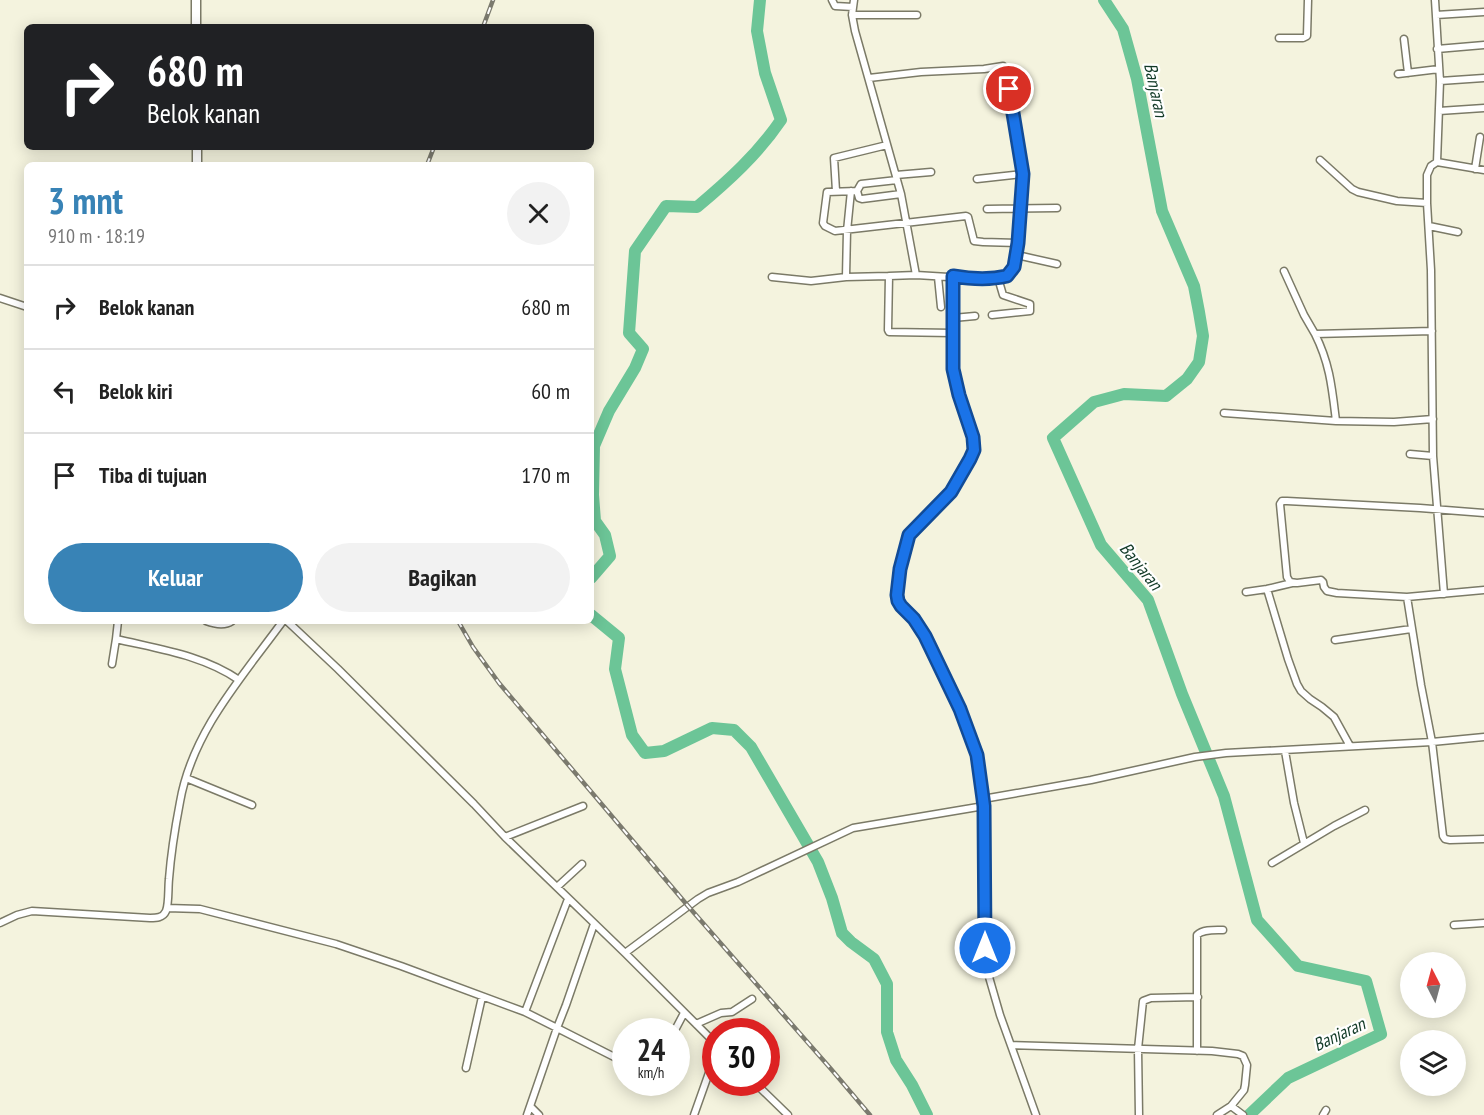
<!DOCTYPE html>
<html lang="id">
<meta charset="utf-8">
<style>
body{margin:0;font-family:"PT Sans Narrow",sans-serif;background:#f2f2f2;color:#222;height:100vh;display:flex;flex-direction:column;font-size:22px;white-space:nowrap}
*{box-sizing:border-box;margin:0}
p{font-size:20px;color:#767676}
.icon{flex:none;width:33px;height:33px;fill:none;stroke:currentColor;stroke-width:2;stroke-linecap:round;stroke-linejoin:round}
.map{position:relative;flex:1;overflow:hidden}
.sheet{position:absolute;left:24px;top:162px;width:570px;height:462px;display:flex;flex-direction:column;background:#fff;border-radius:9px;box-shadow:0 3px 15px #0003}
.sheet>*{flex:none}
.guide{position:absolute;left:24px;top:24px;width:570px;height:126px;border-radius:9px;box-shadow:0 3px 15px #0003;background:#202124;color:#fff;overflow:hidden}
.needle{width:39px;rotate:354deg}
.tools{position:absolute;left:1400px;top:952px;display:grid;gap:12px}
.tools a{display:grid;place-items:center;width:66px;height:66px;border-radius:50%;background:#fff;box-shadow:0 3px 15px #0003;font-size:30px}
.speed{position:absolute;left:612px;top:1018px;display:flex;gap:12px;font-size:30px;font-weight:700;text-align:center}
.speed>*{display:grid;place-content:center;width:78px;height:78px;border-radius:50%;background:#fff;box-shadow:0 3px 15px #0003;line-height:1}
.speed small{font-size:15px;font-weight:400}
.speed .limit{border:9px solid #d22;background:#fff;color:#111}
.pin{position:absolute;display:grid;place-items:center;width:51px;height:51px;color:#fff;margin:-26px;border:3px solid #fff;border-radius:50%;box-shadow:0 2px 6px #0007}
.me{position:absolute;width:66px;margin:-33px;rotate:0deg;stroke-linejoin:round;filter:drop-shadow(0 0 4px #0008)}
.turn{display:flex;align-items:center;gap:21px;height:126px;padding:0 24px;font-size:27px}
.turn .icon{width:78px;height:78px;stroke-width:2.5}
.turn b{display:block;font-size:42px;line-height:51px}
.round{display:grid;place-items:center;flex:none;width:63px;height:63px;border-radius:32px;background:#f2f2f2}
.summary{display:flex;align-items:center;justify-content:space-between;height:102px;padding:0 24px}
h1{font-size:36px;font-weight:700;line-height:45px;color:#3883b6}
.action{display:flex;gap:12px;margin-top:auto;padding:12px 24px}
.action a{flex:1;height:69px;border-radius:36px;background:#3883b6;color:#fff;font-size:24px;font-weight:700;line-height:69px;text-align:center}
.action a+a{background:#f2f2f2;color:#222}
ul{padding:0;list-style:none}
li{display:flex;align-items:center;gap:18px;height:84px;padding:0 24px;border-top:2px solid #e0e0e0}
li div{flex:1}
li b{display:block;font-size:22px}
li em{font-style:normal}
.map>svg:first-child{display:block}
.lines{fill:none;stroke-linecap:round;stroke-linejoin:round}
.river{stroke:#6cc597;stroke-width:12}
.street-casing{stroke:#7b7a67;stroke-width:9}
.secondary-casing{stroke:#7b7a67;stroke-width:11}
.street{stroke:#fff;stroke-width:6}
.secondary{stroke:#fff;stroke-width:8}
.rail-casing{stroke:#7b7a6e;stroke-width:4.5}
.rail{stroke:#fff;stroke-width:2;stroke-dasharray:7;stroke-linecap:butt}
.route-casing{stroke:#114b97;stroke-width:15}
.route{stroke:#1a73e8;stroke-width:10}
.labels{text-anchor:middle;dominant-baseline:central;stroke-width:4.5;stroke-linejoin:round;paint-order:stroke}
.water-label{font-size:18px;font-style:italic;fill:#123a27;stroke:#fff}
</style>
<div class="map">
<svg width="1484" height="1115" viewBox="0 0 1484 1115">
<rect width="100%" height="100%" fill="#f4f3de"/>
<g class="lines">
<path class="river" d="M1104,0L1123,29L1137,79L1162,211L1194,286L1199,312L1203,336L1199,362L1187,379L1166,396L1124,394L1094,402L1053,438L1101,545L1148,600L1182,694L1224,796L1257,920L1298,966L1366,981L1381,1034L1288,1078L1249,1115
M591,578L610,556L605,535L595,521L593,495L594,446L609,411L635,368L643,349L629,333L635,251L666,206L697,207C728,181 758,154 781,120L765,73L757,31L760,0
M591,615L619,638L615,669L632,735L645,753L664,751L712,728L734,730L751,747L818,862L832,898L842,933L851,942L874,959L887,984V1032L896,1060L912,1085L927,1115"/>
<g class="street-casing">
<path id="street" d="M832,0L835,6L853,7
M854,0L852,15L855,31L901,194L916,275
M1435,0L1440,81L1437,162L1484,170
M852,15H917
M1436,15L1484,12
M1279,38H1303L1307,36L1308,0
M1404,39L1408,73
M1437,49L1484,45
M1398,74L1439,69
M869,78L921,72L984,69L1003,66L1005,68L1023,174L1018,243L1012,271L1007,276L998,278H965L916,275L889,276L888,330L889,332L953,333
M1440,81L1484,78
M1439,111L1484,108
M1320,160L1352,189L1358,192L1397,201L1427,203
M1437,162L1431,166L1427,175V203L1431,270L1433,456L1444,594
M1475,169L1480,137
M896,175L931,172
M977,179L1023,174
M897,180L861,184L857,191L827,192L823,223L825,226L835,231L966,216L968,217L974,241L983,242L1018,243
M836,191L834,158L887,145
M857,191L859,198L862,199L901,194
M987,209L1057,208
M1429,226L1458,232
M1017,255L1057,264
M1284,271L1304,315L1315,334L1432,331
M953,276V369L959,395L973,437L974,450L971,459L951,492L909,535L900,569L897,595L898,601L901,606L914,619L925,636L960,709L974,745L977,755L984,806L985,948L989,977L1000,1015L1036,1115
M772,277L811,281L846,277L889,276
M846,277L847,231L851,191
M938,277L941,307
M0,298L27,307
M992,315L1030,311V304L1003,295L998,278
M953,318L975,316
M1315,334C1330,364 1332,388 1336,421L1394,422L1433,419
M1224,413L1336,421
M1410,454L1433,456
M1267,589L1288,659L1297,684L1301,691L1310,699L1322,707L1334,717L1350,746
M1484,590L1407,597L1421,685L1432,742L1443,836L1445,839L1450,840L1484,839
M1246,592L1267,589L1292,583
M1407,597L1337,593L1327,591L1324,587L1323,582L1321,580L1297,583L1290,582L1287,577L1280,504L1282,501H1287L1420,508L1484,513
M118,621L116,639C158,649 203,655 239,680
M206,621C214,624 225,626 232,621
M287,621L338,669L474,804L505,837L625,953L716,1044
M1335,640L1411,629
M112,664L116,639
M1285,751L1294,803L1304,843
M186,778L252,805
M983,799L1091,780L1195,757L1226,753L1432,742L1484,737
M505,837L583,806
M1272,863L1334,826L1365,810
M557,887L582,864
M167,908L200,909L336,944L401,966L525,1012L557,1028L566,1005L594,924
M0,923L17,915L32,911L150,918C156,918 163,918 166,911C169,904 168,888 169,879C171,853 175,828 180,802C192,732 242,677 283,621
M1454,925L1484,923
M625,953L698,899L708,893L738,882L853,828L984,806
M525,1012L568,899
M696,1024L721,1013L732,1012L752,999
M674,1032L684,1013
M1011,1045L1212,1051L1238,1054L1243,1056L1247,1065L1245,1085L1244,1090L1231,1106L1217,1115
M1197,1051V935C1203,929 1215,930 1223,930
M466,1068L482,997
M755,1083L788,1115
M1231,1106L1243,1115
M531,1107L539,1115
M527,1115L557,1028L626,1063
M694,1115L716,1053
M1139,1115L1138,1049L1143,1001L1151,998L1198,997
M1323,1115L1326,1110"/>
</g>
<g class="secondary-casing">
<path id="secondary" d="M196,27V0
M197,147V165"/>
</g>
<use href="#street" class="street"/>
<use href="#secondary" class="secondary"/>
<g class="rail-casing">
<path id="rail" d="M483,27L493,0
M427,165L434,147
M458,621L473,647L499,683L688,906L831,1069L870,1115"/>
</g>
<use href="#rail" class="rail"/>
</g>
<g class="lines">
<g class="route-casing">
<path id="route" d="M985,948L984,806L977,755L960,709L925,636L914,619L901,606L898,601L897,595L900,569L909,535L951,492L970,459L974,450L973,437L959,395L953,369V276C971,279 990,280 1007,276L1014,267L1018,243L1023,174L1009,89"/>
</g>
<use href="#route" class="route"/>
</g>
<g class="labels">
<g class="water-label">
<text transform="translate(1156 90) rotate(78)">Banjaran</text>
<text transform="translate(1141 566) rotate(51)">Banjaran</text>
<text transform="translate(1339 1034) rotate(-25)">Banjaran</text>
</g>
</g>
</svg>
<div class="tools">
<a><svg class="needle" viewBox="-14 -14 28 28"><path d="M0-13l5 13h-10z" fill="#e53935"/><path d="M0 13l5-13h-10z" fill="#767676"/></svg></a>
<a><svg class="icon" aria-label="layers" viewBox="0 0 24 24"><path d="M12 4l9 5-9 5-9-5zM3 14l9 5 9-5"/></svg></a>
</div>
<div class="speed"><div>24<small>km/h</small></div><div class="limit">30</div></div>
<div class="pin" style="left:1009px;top:89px;background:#d93025"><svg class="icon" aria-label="arrive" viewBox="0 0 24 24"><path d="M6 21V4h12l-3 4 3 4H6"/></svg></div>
<svg class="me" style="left:985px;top:948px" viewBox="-20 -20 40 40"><circle r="17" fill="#1a73e8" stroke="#fff" stroke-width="3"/><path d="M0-11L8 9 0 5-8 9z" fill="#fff"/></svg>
<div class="guide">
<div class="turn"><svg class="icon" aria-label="right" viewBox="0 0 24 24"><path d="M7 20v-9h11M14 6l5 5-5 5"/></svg><div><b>680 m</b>Belok kanan</div></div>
</div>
<section class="sheet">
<div class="summary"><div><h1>3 mnt</h1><p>910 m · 18:19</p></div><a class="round"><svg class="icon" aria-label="close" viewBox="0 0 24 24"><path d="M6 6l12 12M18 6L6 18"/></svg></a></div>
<ul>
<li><svg class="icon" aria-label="right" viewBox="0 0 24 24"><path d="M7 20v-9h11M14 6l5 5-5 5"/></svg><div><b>Belok kanan</b></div><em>680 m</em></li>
<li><svg class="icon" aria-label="left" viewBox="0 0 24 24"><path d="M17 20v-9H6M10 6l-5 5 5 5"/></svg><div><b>Belok kiri</b></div><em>60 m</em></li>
<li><svg class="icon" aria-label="arrive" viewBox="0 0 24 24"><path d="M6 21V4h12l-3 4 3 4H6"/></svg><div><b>Tiba di tujuan</b></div><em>170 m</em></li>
</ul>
<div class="action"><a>Keluar</a><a>Bagikan</a></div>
</section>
</div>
